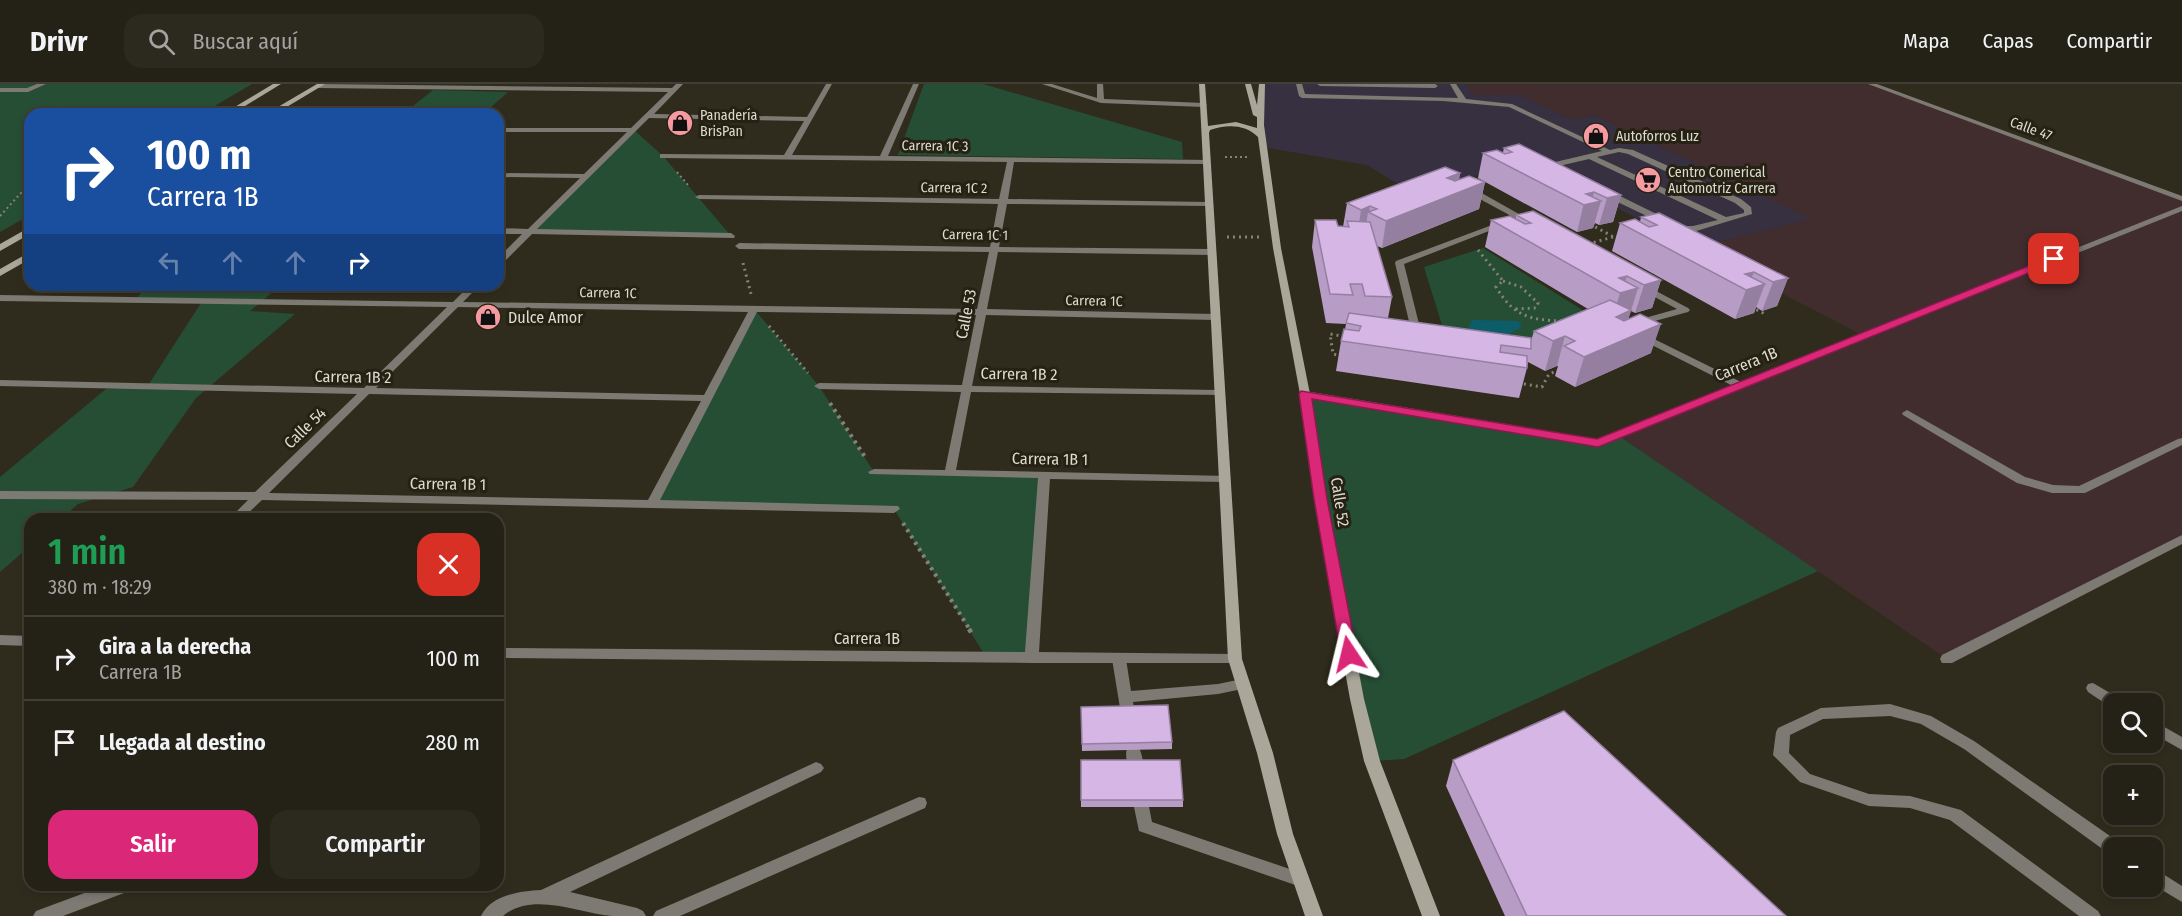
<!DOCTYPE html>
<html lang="es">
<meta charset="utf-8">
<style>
body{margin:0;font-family:"Fira Sans Condensed",sans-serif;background:#2c291f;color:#f1f3f6;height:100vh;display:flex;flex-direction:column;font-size:22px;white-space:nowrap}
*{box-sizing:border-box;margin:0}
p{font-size:20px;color:#a3a3a1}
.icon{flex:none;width:33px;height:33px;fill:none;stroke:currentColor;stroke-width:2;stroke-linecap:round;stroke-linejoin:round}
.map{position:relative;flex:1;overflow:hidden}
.drawer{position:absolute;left:24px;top:429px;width:480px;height:378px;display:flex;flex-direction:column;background:#242116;border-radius:18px;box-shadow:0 3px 9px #0003,0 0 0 2px #413e35}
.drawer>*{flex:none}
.hud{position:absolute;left:24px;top:24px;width:480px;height:183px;border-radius:18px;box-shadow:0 3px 9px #0003,0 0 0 2px #413e35;background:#1a4fa0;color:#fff;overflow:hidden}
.tools{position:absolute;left:2103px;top:609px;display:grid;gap:12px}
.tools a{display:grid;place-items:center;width:60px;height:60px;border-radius:12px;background:#242116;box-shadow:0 3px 9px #0003,0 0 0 2px #413e35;font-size:30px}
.pin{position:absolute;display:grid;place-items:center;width:51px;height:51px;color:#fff;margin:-26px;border-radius:12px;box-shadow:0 3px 9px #0006}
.me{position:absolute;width:66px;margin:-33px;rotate:350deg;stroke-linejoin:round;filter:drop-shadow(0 0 4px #0008)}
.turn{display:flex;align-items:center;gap:21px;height:126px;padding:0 24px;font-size:27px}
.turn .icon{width:78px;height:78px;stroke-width:2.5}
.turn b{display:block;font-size:42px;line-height:51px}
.lanes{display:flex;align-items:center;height:57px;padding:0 24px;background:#0003;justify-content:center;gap:30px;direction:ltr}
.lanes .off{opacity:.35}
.round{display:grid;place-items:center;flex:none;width:63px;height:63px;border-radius:18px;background:#2c291f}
.headline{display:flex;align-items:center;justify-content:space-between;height:102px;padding:0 24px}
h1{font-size:36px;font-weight:600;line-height:45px;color:#1e9e55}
.action{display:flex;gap:12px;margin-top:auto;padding:12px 24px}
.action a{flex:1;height:69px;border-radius:18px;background:#db2777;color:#fff;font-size:24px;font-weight:600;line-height:69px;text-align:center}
.action a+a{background:#2c291f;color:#f1f3f6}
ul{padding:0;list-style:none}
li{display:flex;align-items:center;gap:18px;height:84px;padding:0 24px;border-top:2px solid #413e35}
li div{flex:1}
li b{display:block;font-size:22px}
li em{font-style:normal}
header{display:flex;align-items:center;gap:36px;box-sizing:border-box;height:84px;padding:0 30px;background:#242116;border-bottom:2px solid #413e35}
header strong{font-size:28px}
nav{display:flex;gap:33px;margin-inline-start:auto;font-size:21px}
.search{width:420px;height:54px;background:#2c291f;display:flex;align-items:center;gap:15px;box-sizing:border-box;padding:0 21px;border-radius:18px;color:#a3a3a1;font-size:22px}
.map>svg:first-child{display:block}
.commercial{fill:#373040}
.industrial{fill:#422d2e}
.green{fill:#264e35}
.water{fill:#0d5c6a}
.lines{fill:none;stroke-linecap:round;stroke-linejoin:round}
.path-far3{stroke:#858276;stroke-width:2;stroke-dasharray:2 3;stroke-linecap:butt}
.path-far2{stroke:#858276;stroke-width:3;stroke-dasharray:2 4;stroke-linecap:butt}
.path-far1{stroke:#858276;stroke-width:4;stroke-dasharray:3 4.5;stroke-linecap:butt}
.path{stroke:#858276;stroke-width:4.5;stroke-dasharray:4 6;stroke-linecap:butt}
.lane{fill:#7c7a72;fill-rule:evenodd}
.street{fill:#7c7a72;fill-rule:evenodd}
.secondary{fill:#aaa79a;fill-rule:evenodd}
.wall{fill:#b79dc5}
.shaded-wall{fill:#957fa0}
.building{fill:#d5b6e5;stroke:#957fa0;stroke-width:1.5}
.route{fill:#db2777;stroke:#8e194d;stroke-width:1.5}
.labels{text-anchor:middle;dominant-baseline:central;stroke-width:6;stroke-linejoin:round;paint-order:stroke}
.far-poi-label{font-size:14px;fill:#dedcd2;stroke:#262213;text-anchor:start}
.far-street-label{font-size:14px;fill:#dedcd2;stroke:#262213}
.street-label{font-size:16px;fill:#dedcd2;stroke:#262213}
.poi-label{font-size:16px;fill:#dedcd2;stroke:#262213;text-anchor:start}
</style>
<header>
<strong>Drivr</strong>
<div class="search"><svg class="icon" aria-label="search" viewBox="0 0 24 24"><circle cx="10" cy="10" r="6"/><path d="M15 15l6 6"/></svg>Buscar aquí</div>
<nav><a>Mapa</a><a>Capas</a><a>Compartir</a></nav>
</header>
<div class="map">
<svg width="2182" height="832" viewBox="0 0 2182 832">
<rect width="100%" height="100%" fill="#302c1d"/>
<path class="commercial" d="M1262,0H1467L1474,11H1521L1572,36L1595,31L1812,135L1695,164L1522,75L1418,112L1367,81L1263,63Z"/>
<path class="industrial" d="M1467,0H1871L2182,115V455L1947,575L1619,352L1862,251L1695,164L1811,135L1595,31L1572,36L1521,11H1474Z"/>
<path class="green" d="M0,0H252L201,30H30V131L0,148Z
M924,0H983L1182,58L1183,75L898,71Z
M433,6L508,8L483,30H403Z
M634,46L663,72L731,152L530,148Z
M1483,164L1605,240L1515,279L1451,270L1424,183Z
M150,201H281L250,227L295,230L196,314L133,403L78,420L61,435H30V462L0,488V393L106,305L147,303L201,219L134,216Z
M754,225L819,302L874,388L1044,391L1032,574L986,573L894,425L652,421Z
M1305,310L1598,359L1619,352L1818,487L1404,675L1372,677Z"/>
<path class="water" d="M1472,236L1518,237L1521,240L1520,244L1502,253L1467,247Z"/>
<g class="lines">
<path class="path-far3" d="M60,30L61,20
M1225,73H1247
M677,88L688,101
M0,132L30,99
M1590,140L1593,142"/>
<path class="path-far2" d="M1590,140L1612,152
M1227,153H1259
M1588,160L1613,153L1618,155
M1478,166L1503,197L1496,203C1514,233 1530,236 1563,237
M743,179L751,210
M1503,197L1521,203L1538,219L1536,224L1514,225
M1751,223L1767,231
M769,242L808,289
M1342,272L1333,270L1330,250L1347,253
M1518,299L1542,303L1549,290L1559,286"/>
<path class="path-far1" d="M830,319L865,373
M903,439L970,546"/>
<path class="path" d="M969,545L974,553"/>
<path class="lane" d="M37,0H46L28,8H0V4H27Z
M1042,0H1052L1097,14V0H1103L1104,15L1204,19L1207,21L1204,23L1101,19Z
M1296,0H1302L1305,10L1458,14L1450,0H1456L1466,15L1512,20L1610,66L1619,64L1633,66L1741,115L1751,123L1752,130L1693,148L1676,146L1555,88L1550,81L1551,79L1602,67L1509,23L1443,17L1302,14L1299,12ZM1619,68L1628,70L1735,119L1744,126V129L1726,133L1597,73ZM1589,75L1718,136L1693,142H1681L1559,82Z
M1317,0H1435L1438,2L1435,4L1320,2Z
M1465,103H1471L1533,138L1526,140L1465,107Z
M1500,138L1507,140L1404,180L1422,252L1421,254H1413L1395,179L1396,177Z
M1643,200L1688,224L1690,226L1688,228L1640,241H1634V237L1677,225L1640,205V201Z
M1640,248L1745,300L1746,302L1745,304H1737L1636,253V249Z
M1907,326L2025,393L2053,401L2079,402L2178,355L2182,354V361L2085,409H2052L2017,399L1903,331L1902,329Z
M1119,570L1124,571L1126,575L1131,607L1218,600L1242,595L1247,596L1249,600L1247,604L1218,610L1133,618L1135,630L1133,634L1128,636L1123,634L1121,630L1112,575L1114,571Z
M2093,599L2122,616L2124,620H2114V624H2112L2088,608L2086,604L2088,600Z
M1890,620L1931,632L1974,657L2120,759L2122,764H2114V771L2108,769L1964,665L1921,640L1890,632L1823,635L1790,651L1789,669L1810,690L1869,710L1910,712L1961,726L2098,827L2101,832H2079L1950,736L1910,724L1869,722L1800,698L1773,671L1776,648L1778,644L1821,624Z
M2152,636L2182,653V666L2152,649Z
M1133,660L1138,662C1142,669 1145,681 1141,688L1136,690L1131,688C1127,681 1124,669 1128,662Z
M816,678L821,680L824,684L821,688L570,808L637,824L643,827L646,832C635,832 623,832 612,832C579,829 532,807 503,832H481C491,811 520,807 541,806Z
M919,713L925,714L927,719L925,724L680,832H653L656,827Z
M1142,717L1148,718L1152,738L1307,791L1309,796L1307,801L1301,803L1139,747L1134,723L1136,718Z
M2152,783L2182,802V818L2152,800Z"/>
<path class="street" d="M320,0L672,4L676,0H683L654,30L807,33L826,0H832L792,71L880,72L913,0H919L888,72L1209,76V80H1206L1014,78L1008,115L1208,118L1212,120L1208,122L1007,120L999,163L1211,165L1215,168L1211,171L998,168L987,225L1215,230L1220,233L1215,236L986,231L972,302L1219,306L1223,307L1224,309L1223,311L971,308L956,386L1228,392L1230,394L1224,398L1050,395L1039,568L1235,570L1240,571L1242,575L1240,579H1032L498,574V564L1025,568L1038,394L870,390L868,388L874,385L945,386L961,308L819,305L814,302L819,299L962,301L976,231L757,228L660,416L898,422L900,425L894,429L262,416L242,435H229L248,416L0,415V407L255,408L357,310L0,302V296L364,304L447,223L0,217V211L453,218L470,201H480L463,218L977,225L989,168L739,165L735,162L739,159L990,163L998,120L699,115L695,113L699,111L999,115L1007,78L663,74H660V70L784,71L804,37L649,34L537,145L731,149L735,152L734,154L532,150L501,181L498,182V174L522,150H498V144L528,145L580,94L498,93V89L584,90L627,48H498V44H631L668,8L318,4L315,2ZM458,223L748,228L704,311L376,304ZM369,310L701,317L648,416L269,409Z
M1868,0H1877L2182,112V117Z
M2182,122V127L1598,362L1305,313L1300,310L1305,307L1597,355Z
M2182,451V460L1952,579H1942L1940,575L1942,571Z
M0,551L30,552V562L0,561Z
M106,801H134L132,806L63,832H33L36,827Z"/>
<path class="secondary" d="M273,0H281L232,30H223Z
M317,0H325L275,30H266Z
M1199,0H1205L1208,42L1236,38L1257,44V33L1253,31L1245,0H1251L1257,21L1259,0H1265L1264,41L1281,164L1310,310L1326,415L1364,615L1380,677L1440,832H1422L1364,677L1350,615L1314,415L1300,310L1273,164L1258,53C1246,40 1226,40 1210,46L1209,49L1242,575L1273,669L1293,750L1323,832H1305L1277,750L1257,669L1228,575Z
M30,143V150L0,167V160Z
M30,168V175L0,192V185Z"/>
</g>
<path class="wall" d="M1504,64L1621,111L1613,138L1599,141L1595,139L1593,144L1577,148L1478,94L1483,69L1503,68Z
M1460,89L1459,96L1485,98L1479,125L1382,164L1377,162L1392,213L1388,234L1531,257L1534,247L1588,225L1485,163L1491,136L1516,135V131L1661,196L1652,224L1635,229L1631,227L1628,235L1651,269L1575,303L1555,292L1558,282H1557L1545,287L1528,278L1527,284L1519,314L1336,287L1341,257L1345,245L1346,240L1326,239L1312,163L1315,136L1338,142L1343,143L1347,119Z
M1641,133L1788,194L1777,222L1762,227L1756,223L1754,229L1735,235L1612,167L1620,139L1640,138Z
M1081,623L1172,658V665L1082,667Z
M1081,676L1183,716V723H1081Z
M1453,676L1786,832H1505L1446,702Z"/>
<path class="shaded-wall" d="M1460,89L1456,110L1485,98L1479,125L1382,164L1386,137L1447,94Z
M1594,108L1591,120L1601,117L1593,144L1577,148L1586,110Z
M1621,111L1613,138L1599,141L1607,114Z
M1370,122L1369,129L1368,128L1365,149L1357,153L1361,126Z
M1754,188L1747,205L1765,200L1754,229L1735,235L1746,206L1745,190Z
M1627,192L1622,209L1638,204L1622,256L1611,238L1620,209L1619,194Z
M1788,194L1777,222L1762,227L1773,198Z
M1661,196L1652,224L1635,229L1644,201Z
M1661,240L1651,269L1575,303L1584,273Z
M1565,252L1557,282L1545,287L1553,257Z"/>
<path class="building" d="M1519,60L1621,111L1607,114L1594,108L1586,110L1601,117L1584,121L1483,69L1497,66L1505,70L1512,68L1504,64Z
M1445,83L1460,89L1447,94L1455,97L1469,92L1485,98L1386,137L1368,128L1377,125L1370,122L1361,126L1347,119Z
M1533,127L1661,196L1644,201L1627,192L1619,194L1638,204L1620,209L1491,136L1510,132L1525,140L1531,139L1516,131Z
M1659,129L1788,194L1773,198L1754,188L1745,190L1765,200L1746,206L1620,139L1635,135L1649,143L1657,141L1641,133Z
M1315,136H1336L1338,142L1349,143L1347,137L1370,138L1392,213L1365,212L1362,200H1350L1353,211L1330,210Z
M1610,216L1631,226L1616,233L1624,237L1640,230L1661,240L1584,273L1564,262L1575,257L1565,252L1553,257L1534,247Z
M1349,229L1531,254V265L1501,261L1500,268L1527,272V284L1341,257L1344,245L1359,247L1361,242L1346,239Z
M1168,621L1172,658L1082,660L1081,623Z
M1564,627L1786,832H1527L1453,676Z
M1081,676H1180L1183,716H1081Z"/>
<path class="route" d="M2054,172L2059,175L2058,177L1598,363L1312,315L1327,415L1357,570L1354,574H1343L1341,570L1314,415L1299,310L1301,307L1597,355Z"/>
<defs>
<g id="shop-disc" transform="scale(1.35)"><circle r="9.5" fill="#f49aa0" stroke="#262213"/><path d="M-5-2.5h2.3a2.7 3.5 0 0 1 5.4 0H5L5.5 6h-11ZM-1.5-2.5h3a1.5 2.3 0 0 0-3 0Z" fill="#111"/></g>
<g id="supermarket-disc" transform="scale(1.35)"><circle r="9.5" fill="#f49aa0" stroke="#262213"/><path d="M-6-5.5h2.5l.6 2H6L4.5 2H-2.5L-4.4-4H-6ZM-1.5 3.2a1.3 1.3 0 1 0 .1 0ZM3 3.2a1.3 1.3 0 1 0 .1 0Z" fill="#111"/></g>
</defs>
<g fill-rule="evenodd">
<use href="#shop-disc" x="680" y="39"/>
<use href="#shop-disc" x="1596" y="52"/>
<use href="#supermarket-disc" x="1648" y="96"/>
<use href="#shop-disc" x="488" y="233"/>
</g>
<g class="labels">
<g class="far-poi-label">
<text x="700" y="31">Panadería<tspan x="700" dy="16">BrisPan</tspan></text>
<text x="1616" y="52">Autoforros Luz</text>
<text x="1668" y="88">Centro Comerical<tspan x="1668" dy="16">Automotriz Carrera</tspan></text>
</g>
<g class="far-street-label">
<text transform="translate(2031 45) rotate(20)">Calle 47</text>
<text transform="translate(935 62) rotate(1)">Carrera 1C 3</text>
<text transform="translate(954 104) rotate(1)">Carrera 1C 2</text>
<text transform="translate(975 151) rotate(1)">Carrera 1C 1</text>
<text transform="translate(608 209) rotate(1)">Carrera 1C</text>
<text transform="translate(1094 217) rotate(1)">Carrera 1C</text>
</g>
<g class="street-label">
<text transform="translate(966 230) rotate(-79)">Calle 53</text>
<text transform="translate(1746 280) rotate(-22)">Carrera 1B</text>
<text transform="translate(1019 290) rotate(1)">Carrera 1B 2</text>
<text transform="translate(353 293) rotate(1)">Carrera 1B 2</text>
<text transform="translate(305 344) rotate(-44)">Calle 54</text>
<text transform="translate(1050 375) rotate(1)">Carrera 1B 1</text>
<text transform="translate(448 400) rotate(1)">Carrera 1B 1</text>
<text transform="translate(1340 418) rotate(81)">Calle 52</text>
<text x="867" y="554">Carrera 1B</text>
</g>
<g class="poi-label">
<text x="508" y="233">Dulce Amor</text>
</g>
</g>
</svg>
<div class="tools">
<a><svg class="icon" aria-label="search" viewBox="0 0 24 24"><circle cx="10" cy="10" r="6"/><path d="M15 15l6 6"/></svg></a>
<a>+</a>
<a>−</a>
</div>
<div class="pin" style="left:2054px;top:175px;background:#d93025"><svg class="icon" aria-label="arrive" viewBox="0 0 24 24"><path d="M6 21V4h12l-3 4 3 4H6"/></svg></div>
<svg class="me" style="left:1349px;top:570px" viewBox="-20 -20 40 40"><path d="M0-17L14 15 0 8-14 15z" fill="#db2777" stroke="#fff" stroke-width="4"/></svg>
<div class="hud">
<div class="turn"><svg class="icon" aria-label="right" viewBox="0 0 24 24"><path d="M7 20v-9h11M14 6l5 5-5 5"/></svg><div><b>100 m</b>Carrera 1B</div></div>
<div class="lanes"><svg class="icon off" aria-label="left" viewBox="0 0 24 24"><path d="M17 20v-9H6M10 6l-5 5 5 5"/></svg><svg class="icon off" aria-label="ahead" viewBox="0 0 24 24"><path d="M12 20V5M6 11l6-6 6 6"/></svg><svg class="icon off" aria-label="ahead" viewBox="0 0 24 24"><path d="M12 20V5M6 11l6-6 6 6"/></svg><svg class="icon" aria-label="right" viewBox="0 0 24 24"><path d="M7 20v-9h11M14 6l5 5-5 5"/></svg></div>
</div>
<section class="drawer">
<div class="headline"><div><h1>1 min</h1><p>380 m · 18:29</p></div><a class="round" style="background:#d93025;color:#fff"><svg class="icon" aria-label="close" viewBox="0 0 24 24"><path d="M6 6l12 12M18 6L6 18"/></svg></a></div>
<ul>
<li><svg class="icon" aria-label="right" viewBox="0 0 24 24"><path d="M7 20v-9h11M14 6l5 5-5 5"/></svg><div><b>Gira a la derecha</b><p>Carrera 1B</p></div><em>100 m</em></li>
<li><svg class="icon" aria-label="arrive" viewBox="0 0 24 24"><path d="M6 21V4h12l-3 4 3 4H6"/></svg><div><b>Llegada al destino</b></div><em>280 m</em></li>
</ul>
<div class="action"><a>Salir</a><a>Compartir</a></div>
</section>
</div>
